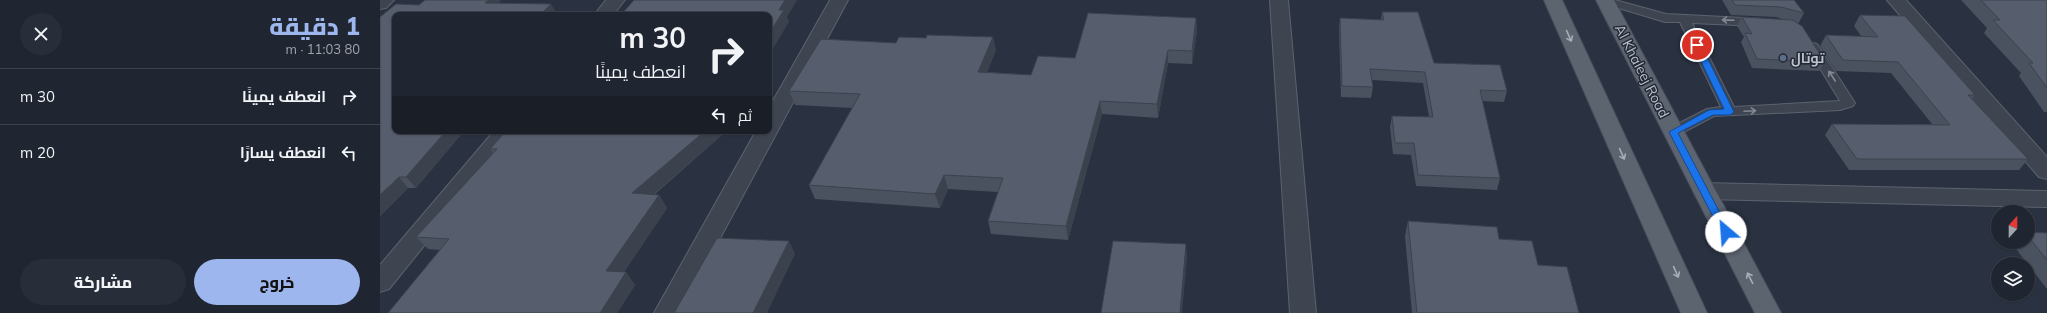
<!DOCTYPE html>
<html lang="ar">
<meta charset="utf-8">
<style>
body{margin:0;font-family:Mulish,Cairo,sans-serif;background:#282e39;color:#f1f3f6;direction:rtl;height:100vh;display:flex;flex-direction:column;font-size:15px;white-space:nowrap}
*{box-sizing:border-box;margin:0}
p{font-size:13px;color:#a2a5ab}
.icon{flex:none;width:22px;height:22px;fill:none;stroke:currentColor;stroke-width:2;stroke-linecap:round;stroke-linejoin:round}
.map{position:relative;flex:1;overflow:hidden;direction:ltr}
.sheet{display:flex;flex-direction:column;background:#202631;width:380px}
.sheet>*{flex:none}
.hud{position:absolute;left:12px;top:12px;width:380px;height:122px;border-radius:8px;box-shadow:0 1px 3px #0004,0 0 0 1px #3d434d;direction:rtl;background:#202631;color:#f1f3f6;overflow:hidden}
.needle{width:26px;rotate:21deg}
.tools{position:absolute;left:1611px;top:205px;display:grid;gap:8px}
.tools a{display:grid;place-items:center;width:44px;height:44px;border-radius:50%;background:#202631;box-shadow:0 1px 3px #0004,0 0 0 1px #3d434d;font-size:20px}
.pin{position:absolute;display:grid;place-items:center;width:34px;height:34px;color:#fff;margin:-17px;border:2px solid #fff;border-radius:50%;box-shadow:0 1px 4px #0007}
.me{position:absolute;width:44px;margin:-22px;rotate:333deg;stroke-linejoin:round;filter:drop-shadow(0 0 3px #0008)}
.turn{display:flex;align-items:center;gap:14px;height:84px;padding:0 20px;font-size:18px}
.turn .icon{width:52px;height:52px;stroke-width:2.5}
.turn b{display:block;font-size:28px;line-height:34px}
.then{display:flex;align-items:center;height:38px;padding:0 20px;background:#0003;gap:8px;font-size:15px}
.round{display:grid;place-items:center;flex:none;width:42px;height:42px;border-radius:21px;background:#282e39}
.head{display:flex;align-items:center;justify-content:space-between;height:68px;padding:0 20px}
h1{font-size:24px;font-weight:800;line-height:30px;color:#9db7ee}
.action{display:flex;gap:8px;margin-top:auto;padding:8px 20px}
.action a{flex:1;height:46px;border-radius:24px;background:#9db7ee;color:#111;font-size:16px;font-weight:800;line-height:46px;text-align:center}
.action a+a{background:#282e39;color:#f1f3f6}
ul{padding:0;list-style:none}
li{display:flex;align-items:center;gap:12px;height:56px;padding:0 20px;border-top:1px solid #3d434d}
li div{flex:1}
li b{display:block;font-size:15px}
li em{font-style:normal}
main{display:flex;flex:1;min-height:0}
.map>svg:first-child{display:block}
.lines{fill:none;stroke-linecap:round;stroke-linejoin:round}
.service-casing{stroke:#5c626e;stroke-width:2}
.minor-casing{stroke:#5c626e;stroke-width:2}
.tertiary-casing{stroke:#5c626e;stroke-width:2}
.primary-casing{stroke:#484d5a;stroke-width:2}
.service{fill:#3e4551;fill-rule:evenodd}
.minor{fill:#3e4551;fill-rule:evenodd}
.tertiary{fill:#3e4551;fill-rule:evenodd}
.primary{fill:#5c6470;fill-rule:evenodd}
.wall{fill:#4a515f}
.shaded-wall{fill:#3c424d}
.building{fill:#565e6e;stroke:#3c424d}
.oneway{stroke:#838994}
.oneway2{stroke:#a8aeb9}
.route{fill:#1a73e8;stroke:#114b97}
.service-dot{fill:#5c6f8a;stroke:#232936;stroke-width:1.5}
.labels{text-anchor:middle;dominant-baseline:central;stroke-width:3;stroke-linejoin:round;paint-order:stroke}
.poi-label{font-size:14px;font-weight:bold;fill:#bbc0cb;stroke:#232936;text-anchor:start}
.street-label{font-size:14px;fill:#bbc0cb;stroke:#232936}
</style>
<main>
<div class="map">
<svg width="1667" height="313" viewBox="0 0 1667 313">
<rect width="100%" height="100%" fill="#2a3241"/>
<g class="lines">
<g class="service-casing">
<path id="service" d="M1221,0H1235L1286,14L1383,19L1385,22L1383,25L1379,26L1312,23L1354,107L1460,101L1427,47L1433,43L1437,44L1475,103L1473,106L1460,110L1334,116L1298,135H1288L1286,132L1288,129L1327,109L1341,107L1300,22H1285L1222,3Z"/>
</g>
<g class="minor-casing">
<path id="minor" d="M226,0H245L233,15H214Z
M450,0H468L300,313H274L376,131H389V108Z
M890,0H908L936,313H910Z
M1507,0H1526L1667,157V179L1659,177Z
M114,131H137L9,289L0,292V265Z
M1324,183L1667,191V207L1324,199L1316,197L1313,191L1316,185Z"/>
</g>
<g class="tertiary-casing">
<path id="tertiary" d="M0,0H14L6,8L0,9Z"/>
</g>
<g class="primary-casing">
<path id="primary" d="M1164,0H1182L1327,313H1301Z
M1216,0H1234L1401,313H1375Z"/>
</g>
<use href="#service" class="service"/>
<use href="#minor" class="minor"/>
<use href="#tertiary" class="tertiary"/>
<use href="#primary" class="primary"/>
</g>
<path class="wall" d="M1342,0H1414L1424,13L1418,24L1445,62L1439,71L1372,68L1361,42L1364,37L1357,26L1362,17L1405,20L1396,17L1351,15Z
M1581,0H1667V112H1664L1639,76L1641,73L1604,33L1607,28Z
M119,2L120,4L177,14L15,131H84L36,188H28L0,216V17L39,5Z
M1002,12L1054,63L1127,91L1124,102L1102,101L1120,178L1117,190L1036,186L1031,155L1013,154L1010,127L1012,116L1049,117L1043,83L992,80L993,87L991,98L961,97L959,29L960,18L1001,20Z
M1480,15L1595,95L1592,99L1648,159L1639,170H1469L1445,135L1452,124H1552L1511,73L1456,71L1440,46L1446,35L1481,36L1474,26Z
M816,18L817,31L812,64L788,63L778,118L722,114L688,240L611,234L608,221L618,192L568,189L560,208L435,199L429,185L473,108L415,105L409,91L616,50L607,72L651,75L695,58Z
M343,134L274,195H279L287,208L244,272H246L255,285L237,313H8L60,250L48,249L36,237L113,153L110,149Z
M1028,221L1119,239L1158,265L1199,313H1032L1025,236Z
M1648,232L1667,233V289L1633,245L1636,242H1648Z"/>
<path class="shaded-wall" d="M109,0H122L119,2L122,6L105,3Z
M405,0H417L407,17L409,22L389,55V34L399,10Z
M171,4L177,14V15H160Z
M816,18L817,31L812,64V51Z
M613,37L616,50L601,86L598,72Z
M788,50V63L778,118L777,104Z
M720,101L722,114L688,240L686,226Z
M66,131H84L36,188L26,177Z
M325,131H341L343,134L260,206L252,193Z
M564,175L568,189L560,208L555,194Z
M19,177L28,188L0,216V195Z
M279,195L287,208L236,284L226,271Z
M409,241L415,254L387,313H373Z
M806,244L807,257L802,313H800Z
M246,272L255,285L237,313H220Z"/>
<path class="building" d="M45,0H109L105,3L171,4L160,15H15V131H66L26,177H19L0,195V17L16,4L39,5Z
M254,0H405L399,10H404L389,34V15H241Z
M1352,0H1414L1424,13L1401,7L1355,5Z
M1601,0H1667V88L1649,63H1653L1613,20H1620Z
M1002,12H1038L1054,63L1120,65L1127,91L1100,90L1120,178L1038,175L1034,143H1015L1012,116L1053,117L1045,72L990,69L993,87L962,86L960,18L1004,20Z
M708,13L816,18L812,51L788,50L777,104L720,101L686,226L608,221L623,178L564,175L555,194L429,185L480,94L409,91L441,39L516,43L519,37L546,38L547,35L613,37L598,72L651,75L658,56L695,58Z
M1480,15L1525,16L1595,95H1588L1648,159H1477L1452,124L1570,125L1518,62L1463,60L1446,35L1498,37Z
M1362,17L1412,20L1422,26L1445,62L1377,59L1365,33L1372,34Z
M126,131H325L252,193L279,195L226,271L246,272L220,313H8L69,239L36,237L117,149H110Z
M1028,221L1117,227L1119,239L1152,241L1158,265L1187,267L1199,313H1037Z
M1648,232L1667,233V260L1648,236Z
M337,238L409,241L373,313H294Z
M733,241L806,244L800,313H721Z"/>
<defs><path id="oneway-shaft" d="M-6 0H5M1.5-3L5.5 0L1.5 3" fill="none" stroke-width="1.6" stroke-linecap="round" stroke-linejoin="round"/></defs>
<g class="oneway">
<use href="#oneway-shaft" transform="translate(1348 20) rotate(-178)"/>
<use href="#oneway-shaft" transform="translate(1452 76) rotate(-123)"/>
<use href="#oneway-shaft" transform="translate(1370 111) rotate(-3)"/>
</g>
<g class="oneway2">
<use href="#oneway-shaft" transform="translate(1189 36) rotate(66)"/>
<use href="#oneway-shaft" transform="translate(1242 154) rotate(66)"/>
<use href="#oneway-shaft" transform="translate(1296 272) rotate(66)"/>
<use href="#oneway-shaft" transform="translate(1370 278) rotate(-117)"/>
</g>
<path class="route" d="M1317,43L1321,45L1354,112L1350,115H1333L1298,133L1350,232L1346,236L1341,232L1289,132L1329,110L1344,109L1313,45Z"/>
<circle class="service-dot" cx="1403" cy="58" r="4"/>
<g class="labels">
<g class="poi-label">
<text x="1411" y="58">توتال</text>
</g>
<g class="street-label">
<text transform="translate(1262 71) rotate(63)">Al Khaleej Road</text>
</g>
</g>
</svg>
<div class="tools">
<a><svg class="needle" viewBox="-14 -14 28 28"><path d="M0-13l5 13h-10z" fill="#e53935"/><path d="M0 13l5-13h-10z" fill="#a2a5ab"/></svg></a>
<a><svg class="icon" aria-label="layers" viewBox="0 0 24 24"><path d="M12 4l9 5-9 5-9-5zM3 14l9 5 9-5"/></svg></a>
</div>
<div class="pin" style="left:1317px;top:45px;background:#d93025"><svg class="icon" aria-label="arrive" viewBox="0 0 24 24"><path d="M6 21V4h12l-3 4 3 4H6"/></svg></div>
<svg class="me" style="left:1346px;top:232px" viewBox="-20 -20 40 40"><circle r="19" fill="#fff"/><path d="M0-13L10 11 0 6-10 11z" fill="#1a73e8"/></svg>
<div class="hud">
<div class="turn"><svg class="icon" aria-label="right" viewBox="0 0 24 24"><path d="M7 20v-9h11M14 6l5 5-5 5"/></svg><div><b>30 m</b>انعطف يمينًا</div></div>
<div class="then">ثم<svg class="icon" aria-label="left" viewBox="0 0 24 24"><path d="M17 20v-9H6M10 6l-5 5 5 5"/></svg></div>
</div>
</div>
<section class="sheet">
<div class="head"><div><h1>1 دقيقة</h1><p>80 m · 11:03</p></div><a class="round"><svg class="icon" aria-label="close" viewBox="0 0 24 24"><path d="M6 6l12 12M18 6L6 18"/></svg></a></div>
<ul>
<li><svg class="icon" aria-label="right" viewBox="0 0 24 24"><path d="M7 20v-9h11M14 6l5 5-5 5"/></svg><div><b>انعطف يمينًا</b></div><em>30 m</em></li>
<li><svg class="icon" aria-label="left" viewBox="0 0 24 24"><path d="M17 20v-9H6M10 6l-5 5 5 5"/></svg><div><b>انعطف يسارًا</b></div><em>20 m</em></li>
</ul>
<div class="action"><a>خروج</a><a>مشاركة</a></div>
</section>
</main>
